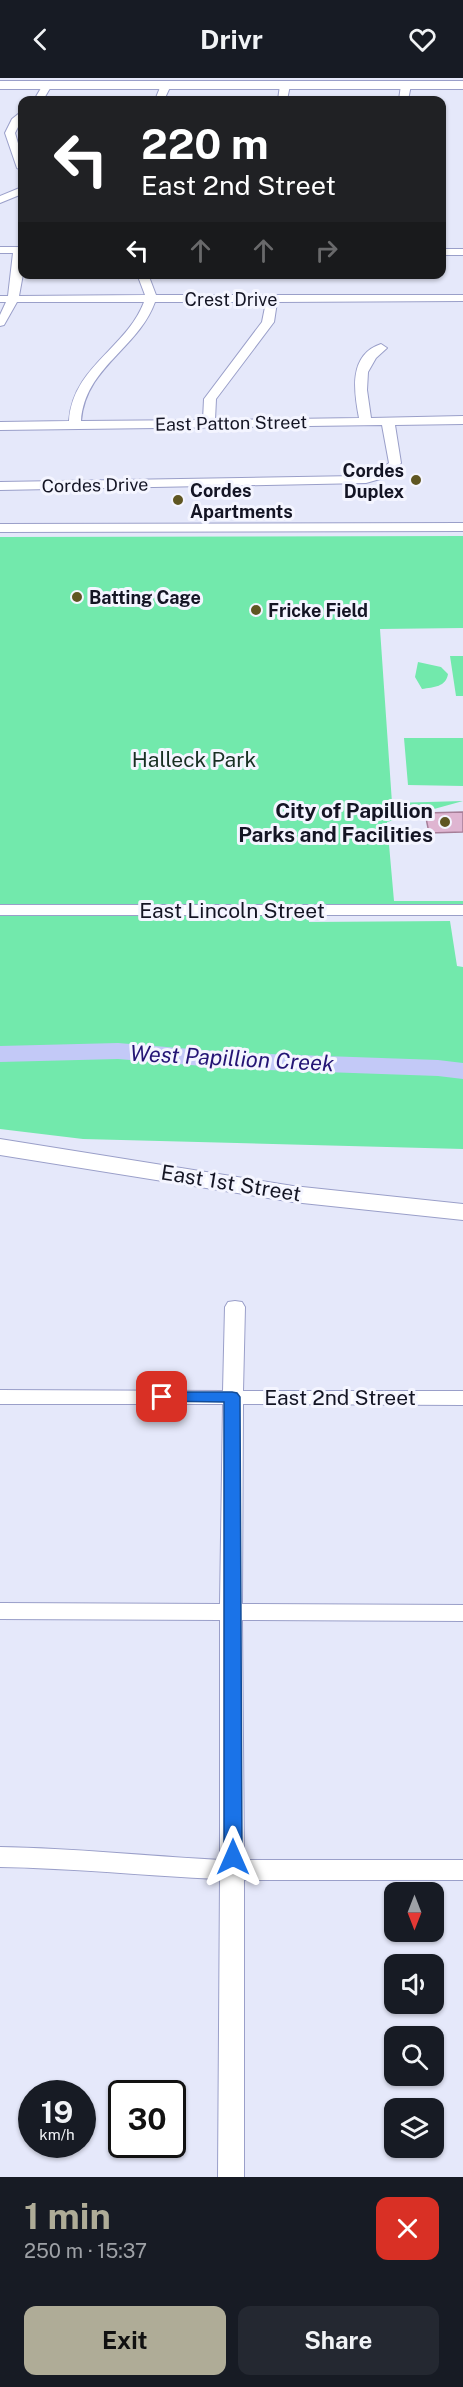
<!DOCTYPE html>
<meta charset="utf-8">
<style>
body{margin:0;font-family:"Public Sans",sans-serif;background:#242831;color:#f1f3f6;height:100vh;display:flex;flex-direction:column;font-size:22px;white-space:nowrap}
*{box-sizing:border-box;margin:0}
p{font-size:20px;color:#9ea1a6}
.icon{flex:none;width:33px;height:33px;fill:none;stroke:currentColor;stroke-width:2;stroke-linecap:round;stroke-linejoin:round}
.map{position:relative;height:2099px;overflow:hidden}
.panel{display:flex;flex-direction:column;background:#171b24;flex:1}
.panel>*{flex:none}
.top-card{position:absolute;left:18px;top:18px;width:428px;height:183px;border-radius:12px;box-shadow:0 2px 4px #0004;background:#202124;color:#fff;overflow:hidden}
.needle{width:39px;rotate:180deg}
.tools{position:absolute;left:384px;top:1804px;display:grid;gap:12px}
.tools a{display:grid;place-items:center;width:60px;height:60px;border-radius:12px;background:#171b24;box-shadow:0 2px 4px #0004;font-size:30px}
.speed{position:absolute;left:18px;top:2002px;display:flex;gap:12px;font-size:30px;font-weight:700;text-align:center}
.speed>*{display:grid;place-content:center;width:78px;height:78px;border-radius:50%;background:#171b24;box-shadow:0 2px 4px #0004;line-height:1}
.speed small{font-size:15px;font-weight:400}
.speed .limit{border:3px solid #111;border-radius:9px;background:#fff;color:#111}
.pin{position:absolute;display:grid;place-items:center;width:51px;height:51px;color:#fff;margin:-26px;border-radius:12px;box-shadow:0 3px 9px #0006}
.me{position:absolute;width:66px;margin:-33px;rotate:0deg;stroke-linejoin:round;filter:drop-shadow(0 0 4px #0008)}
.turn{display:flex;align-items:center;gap:21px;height:126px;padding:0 24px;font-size:27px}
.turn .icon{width:78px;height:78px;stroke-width:2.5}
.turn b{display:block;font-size:42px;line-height:51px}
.lanes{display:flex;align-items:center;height:57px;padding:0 24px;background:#0003;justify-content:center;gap:30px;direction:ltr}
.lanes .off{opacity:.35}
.round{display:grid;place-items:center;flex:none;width:63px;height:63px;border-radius:12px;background:#242831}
.summary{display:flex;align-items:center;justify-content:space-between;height:102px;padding:0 24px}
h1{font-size:36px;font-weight:700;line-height:45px;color:#afac97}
.cta{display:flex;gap:12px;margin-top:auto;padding:12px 24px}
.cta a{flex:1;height:69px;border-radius:12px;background:#afac97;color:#111;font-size:24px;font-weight:700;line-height:69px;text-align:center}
.cta a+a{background:#242831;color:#f1f3f6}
header{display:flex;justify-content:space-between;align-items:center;height:78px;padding:0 24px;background:#171b24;font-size:27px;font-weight:700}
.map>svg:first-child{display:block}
.green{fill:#72e9ac}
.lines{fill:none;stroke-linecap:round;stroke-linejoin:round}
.river{fill:#c3c9f7;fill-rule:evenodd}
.building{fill:#dfb5d1;stroke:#a67e98;stroke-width:1.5}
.street-casing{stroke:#9a9fc9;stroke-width:2}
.secondary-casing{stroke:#9a9fc9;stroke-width:2}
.street{fill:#fff;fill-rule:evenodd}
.secondary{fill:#fff;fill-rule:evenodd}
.route{fill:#1a73e8;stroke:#114b97;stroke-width:1.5}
.poi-dot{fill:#5f5622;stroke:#f4f5ff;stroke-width:2}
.labels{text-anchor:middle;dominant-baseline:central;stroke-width:6;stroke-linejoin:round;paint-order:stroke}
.far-street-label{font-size:18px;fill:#141524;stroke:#f4f5ff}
.far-poi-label{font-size:18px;font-weight:bold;fill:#141524;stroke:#f4f5ff;text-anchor:start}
.park-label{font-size:21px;fill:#182f23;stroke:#f4f5ff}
.poi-label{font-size:21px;font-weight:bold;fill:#141524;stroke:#f4f5ff;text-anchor:end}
.street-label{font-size:21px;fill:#141524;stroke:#f4f5ff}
.water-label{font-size:22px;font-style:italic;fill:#241575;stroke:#f4f5ff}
</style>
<header><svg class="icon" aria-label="back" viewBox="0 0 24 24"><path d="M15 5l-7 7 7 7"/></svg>Drivr<svg class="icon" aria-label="heart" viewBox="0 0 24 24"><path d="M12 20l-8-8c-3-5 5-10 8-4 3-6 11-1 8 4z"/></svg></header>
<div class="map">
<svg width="463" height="2099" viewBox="0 0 463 2099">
<rect width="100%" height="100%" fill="#e5e8fa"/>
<path class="green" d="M463,458V550L380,551L392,725L463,723L387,744L394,823H463V838H309V844L450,843L457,888L463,889V1071L83,1061L0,1051V459Z
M450,578H463V618H456Z
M418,584L441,589L448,596C446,609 434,609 422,611L415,599Z
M404,660H463V708L408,707Z"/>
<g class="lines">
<path class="river" d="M118,965L239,975L438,982L463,985V1001L438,998L239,991L118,981L0,984V968Z"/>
</g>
<path class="building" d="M463,734V754L429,755L425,735Z"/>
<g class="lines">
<g class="street-casing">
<path id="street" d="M166,4L171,7L164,22H155L161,7Z
M285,4L290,7L287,22H278L280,7Z
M406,4L411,7L408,22H399L401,7Z
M44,5L52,7L43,22H34Z
M22,33V41L15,55L22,79V93L17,90L5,55L12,41Z
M22,109V116L0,125V118Z
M0,169H22L23,196L19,218L145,217L137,196H148L156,217H463V223L277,224L274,244L216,321L215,342L359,340C354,314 348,277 381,266L387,270L376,280L368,294L367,312L371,340L463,338V346L395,347L401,385L387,399L366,405L0,412V404L357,398L378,393L389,385L382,347L0,352V344L69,343C73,288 126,271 144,224H17L4,247L0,248V237L6,224H0V218H8L13,175H0ZM155,224H266L262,244L204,321L203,342L81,343C85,289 138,271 155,224Z
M441,171H463V177H441Z
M463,445V453L0,454V446Z
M0,827H463V837H0Z
M235,1223L242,1224L245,1229L243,1313H463V1327L243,1326L242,1526L463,1527V1543L242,1542L244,1782H463V1802H244V2099H218L220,1801C146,1798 74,1790 0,1789V1769C74,1770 146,1778 220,1782V1542L0,1541V1525L220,1526L223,1326H0V1312L223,1313L225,1229L228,1224Z"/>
</g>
<g class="secondary-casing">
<path id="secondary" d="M0,3H463V11H0Z
M0,1061L293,1108L463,1126V1142L293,1124L0,1077Z"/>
</g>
<use href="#street" class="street"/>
<use href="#secondary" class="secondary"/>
</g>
<path class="route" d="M162,1314H232L237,1315L240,1319L242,1779L239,1784L233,1786L227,1784L224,1779V1324L157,1323L155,1319L157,1315Z"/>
<g class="poi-dot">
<circle cx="416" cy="402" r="6"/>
<circle cx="178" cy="422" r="6"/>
<circle cx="77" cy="519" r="6"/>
<circle cx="256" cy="532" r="6"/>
<circle cx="445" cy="744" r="6"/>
</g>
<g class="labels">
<g class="far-street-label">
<text x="231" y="221">Crest Drive</text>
<text transform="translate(231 345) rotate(-1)">East Patton Street</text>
<text transform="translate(95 407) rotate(-1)">Cordes Drive</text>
</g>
<g class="far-poi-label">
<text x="404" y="392" text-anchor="end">Cordes<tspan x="404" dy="21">Duplex</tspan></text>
<text x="190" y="412">Cordes<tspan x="190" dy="21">Apartments</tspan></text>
<text x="89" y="519">Batting Cage</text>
<text x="268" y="532">Fricke Field</text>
</g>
<g class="park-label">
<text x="194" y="681">Halleck Park</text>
</g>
<g class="poi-label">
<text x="433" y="732">City of Papillion<tspan x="433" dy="24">Parks and Facilities</tspan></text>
</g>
<g class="street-label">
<text x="232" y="832">East Lincoln Street</text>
<text transform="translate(231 1105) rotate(9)">East 1st Street</text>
<text x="340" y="1319">East 2nd Street</text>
</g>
<g class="water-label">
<text transform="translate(232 980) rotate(3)">West Papillion Creek</text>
</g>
</g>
</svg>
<div class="tools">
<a><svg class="needle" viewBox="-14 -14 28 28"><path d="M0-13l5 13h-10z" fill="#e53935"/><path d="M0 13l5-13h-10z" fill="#9ea1a6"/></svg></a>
<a><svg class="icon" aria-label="sound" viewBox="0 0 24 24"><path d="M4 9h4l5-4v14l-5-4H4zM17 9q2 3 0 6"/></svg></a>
<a><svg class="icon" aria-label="search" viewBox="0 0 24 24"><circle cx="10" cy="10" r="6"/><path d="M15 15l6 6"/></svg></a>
<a><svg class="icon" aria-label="layers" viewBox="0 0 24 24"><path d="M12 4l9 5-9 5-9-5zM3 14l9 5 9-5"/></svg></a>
</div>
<div class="speed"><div>19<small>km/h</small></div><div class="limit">30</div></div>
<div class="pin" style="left:162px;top:1319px;background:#d93025"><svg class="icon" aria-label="arrive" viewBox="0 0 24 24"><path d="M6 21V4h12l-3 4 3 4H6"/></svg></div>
<svg class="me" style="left:233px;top:1779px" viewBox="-20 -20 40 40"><path d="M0-17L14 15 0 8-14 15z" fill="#1a73e8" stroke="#fff" stroke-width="4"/></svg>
<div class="top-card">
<div class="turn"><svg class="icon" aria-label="left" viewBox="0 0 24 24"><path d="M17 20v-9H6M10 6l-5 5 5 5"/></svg><div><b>220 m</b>East 2nd Street</div></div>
<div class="lanes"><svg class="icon" aria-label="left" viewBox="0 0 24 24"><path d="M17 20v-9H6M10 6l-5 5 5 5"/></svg><svg class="icon off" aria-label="ahead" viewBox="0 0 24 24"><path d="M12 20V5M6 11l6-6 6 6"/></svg><svg class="icon off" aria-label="ahead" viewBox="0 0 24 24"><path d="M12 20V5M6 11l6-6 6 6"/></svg><svg class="icon off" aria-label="right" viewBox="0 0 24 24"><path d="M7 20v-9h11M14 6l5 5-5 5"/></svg></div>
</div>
</div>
<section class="panel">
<div class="summary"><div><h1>1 min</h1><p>250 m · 15:37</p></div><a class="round" style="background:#d93025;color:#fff"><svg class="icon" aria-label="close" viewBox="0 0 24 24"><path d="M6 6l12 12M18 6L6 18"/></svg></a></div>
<div class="cta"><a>Exit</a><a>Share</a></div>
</section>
